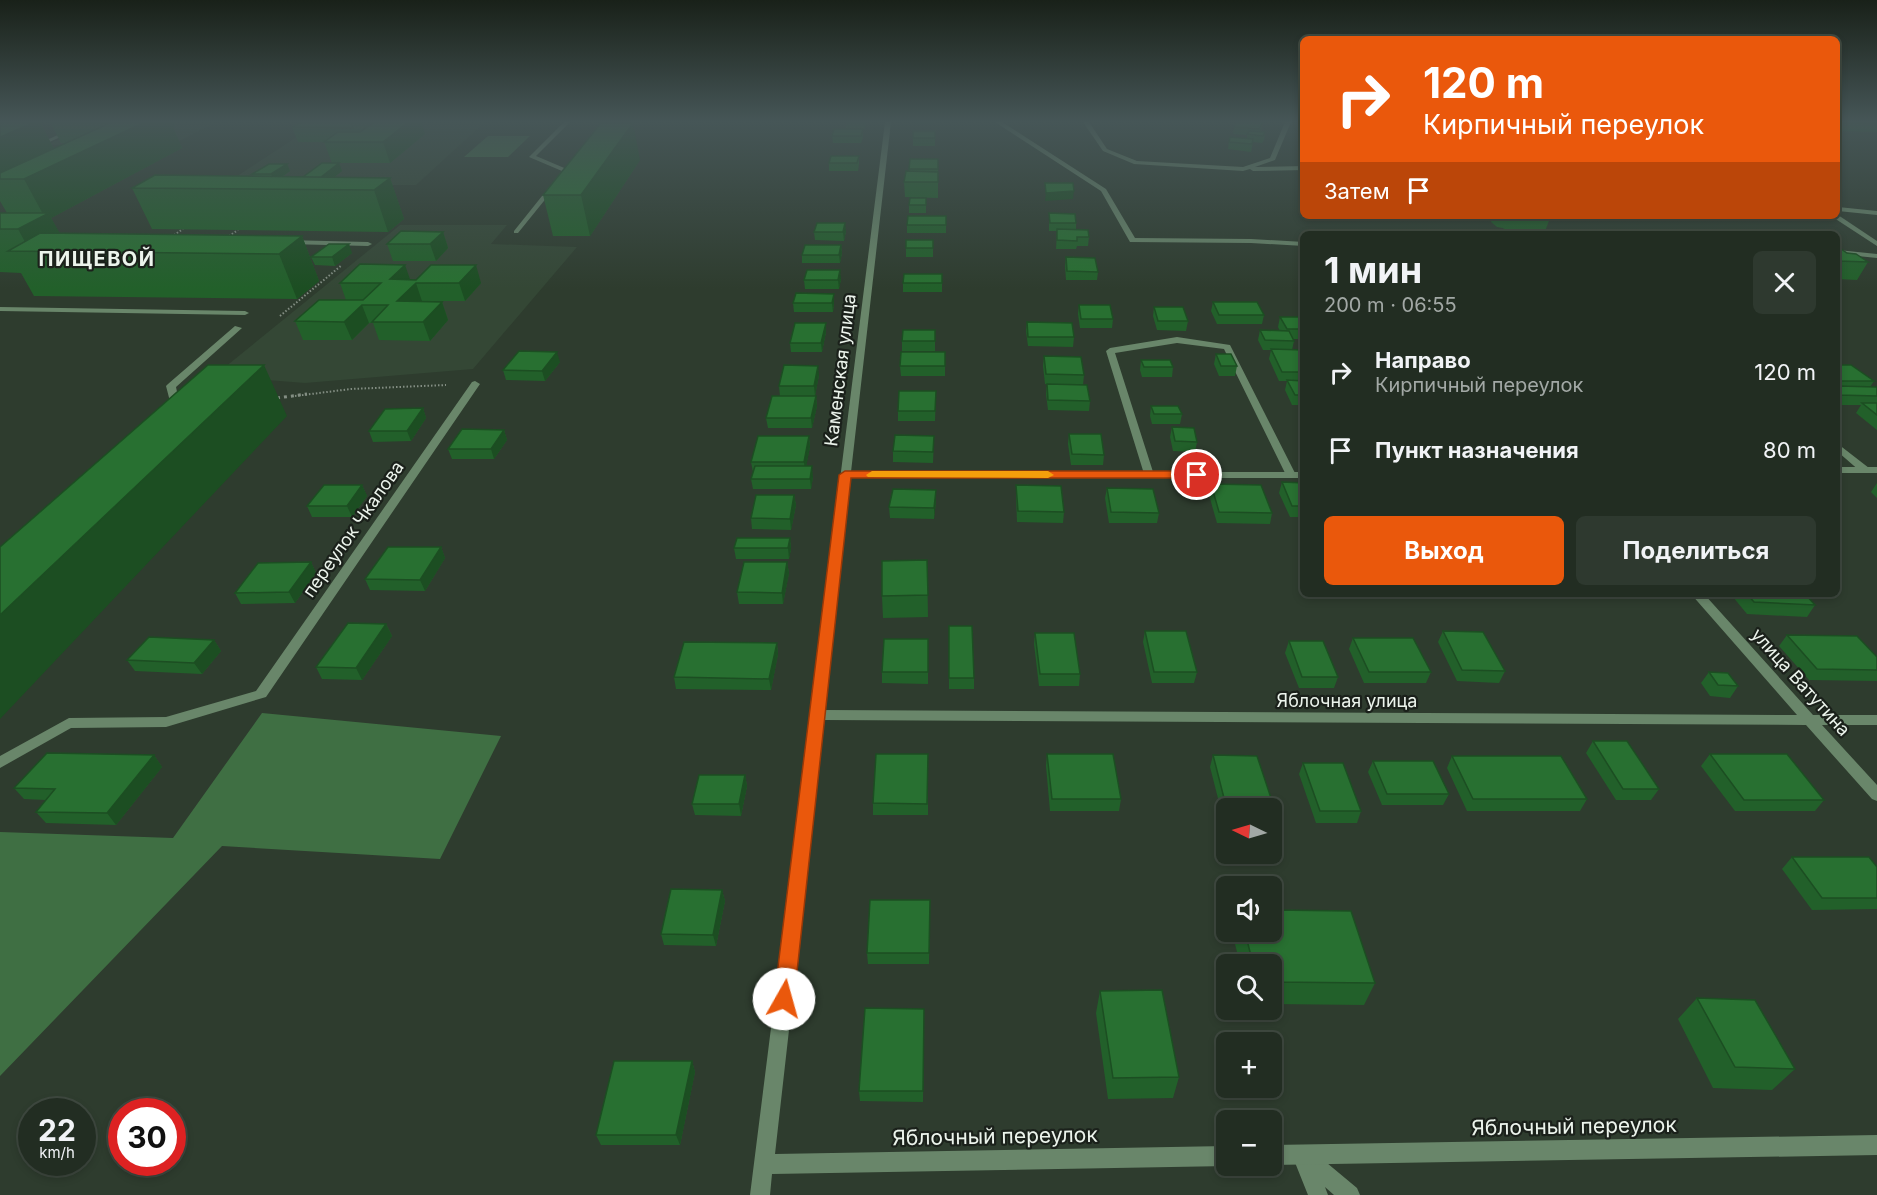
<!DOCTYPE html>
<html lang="ru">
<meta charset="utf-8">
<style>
body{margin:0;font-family:Inter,sans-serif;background:#2e392f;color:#f1f3f6;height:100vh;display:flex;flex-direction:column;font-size:22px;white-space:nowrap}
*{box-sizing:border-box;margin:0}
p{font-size:20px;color:#a2a8a5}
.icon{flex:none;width:33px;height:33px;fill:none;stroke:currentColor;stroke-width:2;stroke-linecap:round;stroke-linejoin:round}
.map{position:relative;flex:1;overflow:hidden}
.panel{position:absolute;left:1300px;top:231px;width:540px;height:366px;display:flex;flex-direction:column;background:#222d22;border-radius:9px;box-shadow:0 3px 9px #0003,0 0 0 2px #3f4940}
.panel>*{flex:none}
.guide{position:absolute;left:1300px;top:36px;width:540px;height:183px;border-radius:9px;box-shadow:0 3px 9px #0003,0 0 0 2px #3f4940;background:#ea580c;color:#fff;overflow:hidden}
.needle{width:39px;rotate:275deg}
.fabs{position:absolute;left:1216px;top:798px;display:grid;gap:12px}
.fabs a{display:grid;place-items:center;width:66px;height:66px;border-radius:9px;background:#222d22;box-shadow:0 3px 9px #0003,0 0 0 2px #3f4940;font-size:30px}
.speed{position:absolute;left:18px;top:1098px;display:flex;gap:12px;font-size:30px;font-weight:700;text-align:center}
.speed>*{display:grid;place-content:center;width:78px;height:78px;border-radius:50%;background:#222d22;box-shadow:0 3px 9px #0003,0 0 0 2px #3f4940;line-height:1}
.speed small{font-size:15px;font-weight:400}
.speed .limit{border:9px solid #d22;background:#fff;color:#111}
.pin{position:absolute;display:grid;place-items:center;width:51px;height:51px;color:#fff;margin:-26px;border:3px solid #fff;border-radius:50%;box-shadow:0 2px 6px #0007}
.me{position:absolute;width:66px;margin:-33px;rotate:7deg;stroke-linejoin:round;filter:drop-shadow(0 0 4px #0008)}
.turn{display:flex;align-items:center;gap:21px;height:126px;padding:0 24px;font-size:27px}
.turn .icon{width:78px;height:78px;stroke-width:2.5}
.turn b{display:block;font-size:42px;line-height:51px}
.then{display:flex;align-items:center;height:57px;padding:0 24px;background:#0003;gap:12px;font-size:22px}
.round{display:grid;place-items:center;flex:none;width:63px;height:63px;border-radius:9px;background:#2e392f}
.summary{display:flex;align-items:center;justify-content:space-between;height:102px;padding:0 24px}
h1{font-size:36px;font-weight:700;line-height:45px}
.cta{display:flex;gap:12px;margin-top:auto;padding:12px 24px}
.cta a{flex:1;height:69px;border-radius:9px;background:#ea580c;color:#fff;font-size:24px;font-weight:700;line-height:69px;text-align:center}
.cta a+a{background:#2e392f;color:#f1f3f6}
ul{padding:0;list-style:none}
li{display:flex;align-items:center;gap:18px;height:78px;padding:0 24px}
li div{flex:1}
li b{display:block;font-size:22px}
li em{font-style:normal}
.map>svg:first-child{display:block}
.built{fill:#344735}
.green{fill:#3f6f43}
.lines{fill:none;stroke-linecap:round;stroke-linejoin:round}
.path-far1{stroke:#838e83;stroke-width:2;stroke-dasharray:1.5 2;stroke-linecap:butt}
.path{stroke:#838e83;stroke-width:3;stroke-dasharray:3 4;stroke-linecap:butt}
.service{fill:#69866a;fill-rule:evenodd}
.minor{fill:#69866a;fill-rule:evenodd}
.wall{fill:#22602a}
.shaded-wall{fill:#1c4e22}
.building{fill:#287031;stroke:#1c4e22;stroke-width:1.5}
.route{fill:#ea580c;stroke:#983908;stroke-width:1.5}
.slow{fill:#f59e0b}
.labels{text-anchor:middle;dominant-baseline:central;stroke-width:4.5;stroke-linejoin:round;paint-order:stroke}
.street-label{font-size:18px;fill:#ecf4ec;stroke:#1b211b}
.far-district-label{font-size:20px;font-weight:bold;letter-spacing:1.5px;fill:#ecf4ec;stroke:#1b211b}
.near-street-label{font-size:21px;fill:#ecf4ec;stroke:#1b211b}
</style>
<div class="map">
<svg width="1877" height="1195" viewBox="0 0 1877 1195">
<rect width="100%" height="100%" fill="#2e3c2e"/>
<path class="built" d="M100,122H216L174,144L46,145Z
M485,122L416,185L222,186L318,123Z
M400,225H507L491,244L577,247L473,369L305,383L214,376Z"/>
<path class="green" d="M488,136H530L508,157H464Z
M262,713L501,736L440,859L222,846L0,1076V832L173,838Z"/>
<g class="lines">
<path class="path-far1" d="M171,237L183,229
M226,238L238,230
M280,316L342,265
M295,396L351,389L446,385"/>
<path class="path" d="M277,398L307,394"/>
<path class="service" d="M87,122H94L36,148L31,147Z
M564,122H570L536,156L569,170L518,233H514V231L562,171L529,157Z
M1838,207L1877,211V215L1838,211Z
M285,240L368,242L372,244L368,246L288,244H285Z
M0,307L245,311L249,313L245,315L0,311Z
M1177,337L1230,345L1296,475L1295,477H1287L1286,475L1224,349L1177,343L1115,353L1154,475L1153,477H1145L1106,351L1110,348Z
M1838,444L1869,468L1870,470L1869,472H1861L1838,452Z
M1302,1145L1309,1148L1357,1188L1360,1195H1334L1325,1187L1328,1195H1308L1292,1155L1295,1148Z"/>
<path class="minor" d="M885,122H891L851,472H1304V478H851L825,710L1797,715L1691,594H1704L1813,715H1877V725H1822L1877,785V801L1872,799L1806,725L824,720L775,1154L1227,1146L1228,1166L772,1174L770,1195H750Z
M995,122H1002L1106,189L1135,238L1251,239L1304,242V246L1251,243L1130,242L1101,191Z
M1083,122H1089L1107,149L1137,161L1243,167L1270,158L1285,122H1291L1275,160L1255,167L1304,166V170L1253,171L1250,169L1243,171L1134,164L1103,151Z
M1838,215L1877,241V246L1831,216Z
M1838,250L1877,254V258L1838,254Z
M235,326L242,328L176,387L181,411L176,414L173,413L166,386L168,384Z
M475,381L480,384L266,697L166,727L71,728L0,768V756L69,718L166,717L256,691L472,382Z
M1838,467H1877V473H1838Z
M1877,1135V1155L1272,1165V1145Z"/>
</g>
<path class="wall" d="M3,122H40L54,149L66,143H61L50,122H173L175,125L173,127L182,148L51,218L60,234L302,236L319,281L297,299L34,296L21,273L0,272V213H7L0,201V123Z
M302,122H421L425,134L390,163H339L342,171L334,177L390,178L404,219L388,232L152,229L132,188L254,176L252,174L287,164L290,171L282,177H303L332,163L324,142H298L292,127Z
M846,122H866L865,129L846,128Z
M915,122H933V124H915Z
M1838,122H1877V132L1839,131L1838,130Z
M1234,127H1262L1260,132H1265L1264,140L1262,143L1253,142L1251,152L1228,149L1229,142L1247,138V135L1233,134Z
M863,129V137L861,143H833L832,136Z
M935,131V146H913V138Z
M859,156V164L858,171H829V163Z
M910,159H938V198L905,197L904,182L909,171Z
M640,160L590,236H553L543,195Z
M1838,170L1842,172L1838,180Z
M926,198V213H909V205Z
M1049,213L1076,223V229L1089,237L1088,246H1077L1076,249H1056L1057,231H1049Z
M946,216V233H907V225Z
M1493,216H1549L1550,218L1544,234L1509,233L1503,228L1497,227L1491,222Z
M846,231L844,241L815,240L814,232Z
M443,232L448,248L436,261H393L387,244Z
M933,240V257H906V248Z
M841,245L842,253L840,263H802V255Z
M1838,247L1847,253L1868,262L1857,280L1838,279Z
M352,253L335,266L315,265L311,257Z
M1066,257L1098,272L1097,280H1066L1065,266Z
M942,274V292H903V283Z
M841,279L839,289H805L804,280Z
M410,280L481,283L465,301H422L421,302H442L448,320L430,341L379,340L373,323H369L352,340H303L295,321L346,300L340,283Z
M834,294V303L833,312H794L793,303Z
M1213,302L1264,315L1262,324H1217L1211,311Z
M1079,305L1113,319L1112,328H1080L1078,314Z
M1154,307L1188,321L1186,331L1157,330L1153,316Z
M1280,317H1304V339H1293L1294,341L1292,350H1304V405H1292L1285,390L1287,381H1279L1269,359L1271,350H1263L1258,340L1260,330L1280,331L1278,327Z
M1027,322L1074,337L1073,347L1028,346L1026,331Z
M826,323V332L822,352H791L790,343Z
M935,330V351H902V341Z
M945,352V376H901L900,366Z
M1216,354L1237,366L1235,376H1219L1214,364Z
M1044,356L1084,375L1083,385L1045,384L1043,366Z
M1141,360L1173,367L1172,377H1142L1140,370Z
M560,362L545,381L506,380L503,370Z
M1838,365L1874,381L1870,387H1877V430L1856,413L1861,405H1838Z
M819,375L815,396H780L779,386Z
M1047,384L1090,401L1089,411L1048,410L1046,394Z
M936,391L935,421H898V411Z
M816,396L817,406L812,428H768L766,418Z
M1151,406L1182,414L1180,424H1152L1150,416Z
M423,408L426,418L411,441L373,442L369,431Z
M1172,427L1197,442L1195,452L1173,451L1170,437Z
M504,430L507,440L494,459H452L448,449Z
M1069,434L1104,455L1103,465H1071L1068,444Z
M809,436L810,447L806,466L813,477L811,489H753L751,479L753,472L751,462Z
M934,436L933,463L893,462V451Z
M1282,482L1304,483V517H1290L1279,493Z
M1877,483V498L1871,492Z
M1211,484L1272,513L1270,524L1217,523L1209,495Z
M362,485L367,496L352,517H312L307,506Z
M1016,485L1064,512L1063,523L1017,522L1016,496Z
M1107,488L1159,513L1157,523H1109L1105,498Z
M794,495L796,505L791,530L752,529L751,518Z
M936,501L934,519L890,518L889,507Z
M790,538L791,549L789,559H736L734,548Z
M441,547L445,558L425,591L370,590L365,579Z
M927,560L928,617L883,618L882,596Z
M311,562L316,573L295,603L241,604L235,593Z
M787,562L789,573L783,604H739L737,592Z
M1735,594H1805L1815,605L1807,617L1747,614L1733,597Z
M386,624L392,636L362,680L322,679L316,667Z
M949,626L974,678V689H949Z
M1145,631L1197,672L1194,683H1152L1143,642Z
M1443,631L1505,671L1499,683L1457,681L1438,642Z
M1035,633L1080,674L1079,686H1039L1034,644Z
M1787,635L1877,657V681L1809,680L1779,646Z
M1353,638L1431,672L1426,683H1364L1349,649Z
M928,639V684L882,683V672Z
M214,640L221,651L202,674L135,671L127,660Z
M1289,641L1338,677L1334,688H1299L1285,653Z
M777,643L778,654L771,690L676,689L674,677Z
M1709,672L1738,686L1730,698L1710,696L1701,683Z
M1593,741L1659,789L1651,800H1616L1586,753Z
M928,754V815H873V803Z
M1047,754L1121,799L1119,811H1050L1046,766Z
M1710,754L1824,800L1815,811H1735L1701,766Z
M154,755L162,767L116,825L46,823L36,812L46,800L24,799L14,788Z
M1213,755L1271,798L1267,808H1227V810H1221L1210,767Z
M1452,756L1587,799L1580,811H1467L1447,768Z
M1373,761L1449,794L1443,805H1382L1368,772Z
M1303,763L1361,811L1357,823H1316L1299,774Z
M745,775L747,786L741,816L695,815L692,804Z
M1792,857L1877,867V909L1812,910L1782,869Z
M722,890L725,901L716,946L664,945L661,934Z
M930,900L929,964H868L867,953Z
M1232,932H1245L1375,983L1364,1005L1272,1004V964H1240Z
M1100,991L1179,1077L1173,1098L1108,1099L1096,1013Z
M1697,998L1795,1069L1772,1090L1713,1088L1678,1019Z
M924,1009L923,1102L860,1101L859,1091Z
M692,1061L695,1072L680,1145H601L596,1135Z"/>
<path class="shaded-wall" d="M35,122H40L58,157L0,179V137Z
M129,122H173L175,125L173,127L182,148L51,218L70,251H30L18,229L44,216L24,179Z
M408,122H421L425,134L390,163L383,142Z
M633,123L640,160L590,236L581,195Z
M339,163L342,171L324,185L321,177Z
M287,164L290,171L274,182L271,174Z
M390,178L404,219L388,232L374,190Z
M1074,191L1073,199L1045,201L1046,193Z
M845,223L846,231L844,241L843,232Z
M443,232L448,248L436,261L430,244Z
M302,236L319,281L297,299L279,254Z
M349,244L352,253L335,266L332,257Z
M841,245L842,253L840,263L839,255Z
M405,265L411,282L390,279Z
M476,265L481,283L465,301L459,283Z
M840,270L841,279L839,289L838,280Z
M416,283L422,301L403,320L397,301Z
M834,294V303L833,312L832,303Z
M442,302L448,320L430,341L423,322Z
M362,305L369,323L352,340L344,322Z
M826,323V332L822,352L821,343Z
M557,352L560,362L545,381L542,371Z
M264,365L287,416L0,719V615Z
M818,366L819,375L815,396L814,386Z
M816,396L817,406L812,428L811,418Z
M423,408L426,418L411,441L407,431Z
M504,430L507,440L494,459L491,449Z
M809,436L810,447L805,473L804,462Z
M812,466L813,477L811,489L810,479Z
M362,485L367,496L352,517L347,506Z
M936,490V501L934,519V508Z
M794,495L796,505L791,530L790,519Z
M790,538L791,549L789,559L788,548Z
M441,547L445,558L425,591L420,580Z
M311,562L316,573L295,603L289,592Z
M787,562L789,573L783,604L782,593Z
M386,624L392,636L362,680L356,668Z
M214,640L221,651L202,674L194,663Z
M777,643L778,654L771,690L769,679Z
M154,755L162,767L116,825L107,813Z
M745,775L747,786L741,816L739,804Z
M722,890L725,901L716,946L713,935Z
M692,1061L695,1072L680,1145L676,1135Z"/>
<path class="building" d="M3,122H35L0,137V123Z
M50,122H112L110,123Z
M112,122H145L24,179H0V173Z
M302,122H351L353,128L292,127Z
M351,122H408L383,142H324L338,132H360L374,122Z
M1236,122H1263L1259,129L1234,127Z
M1839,122H1877V124L1843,123Z
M601,123H633L581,195H543Z
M834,129H863L861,136H832Z
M913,131H935V138H913Z
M1249,131L1265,132L1263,136L1247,134Z
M1230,137L1253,139L1252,144L1229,142Z
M831,156H859L857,163H829Z
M910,159H938V169H909Z
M322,163H339L321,177H303Z
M269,164H287L271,174H252Z
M906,171L938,172V182H904Z
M155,175L390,178L374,190L132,188Z
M1045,183H1073L1074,191L1046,193Z
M910,198H926V205H909Z
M0,213H49L18,229H0Z
M1049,213L1075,214L1076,223H1050Z
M908,216H946V225H907Z
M1514,216H1549L1550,218L1514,217Z
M817,223H845L843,232H814Z
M1057,229L1088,230L1089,237H1077V241L1057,240Z
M401,231L443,232L430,244H387Z
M40,233L302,236L279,254L8,251Z
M906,240H933V248H906Z
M329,244H349L332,257H311Z
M805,245H841L839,255H802Z
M1838,247L1847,253L1856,254L1868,262L1838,261Z
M1066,257L1095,258L1098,272L1067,271Z
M360,264L405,265L390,279L416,280L431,265H476L459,283H416L397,301L442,302L423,322H372L388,305H362L344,322L295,321L319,300H363L381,283H340Z
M807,270H840L838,280H804Z
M904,274H942V283H903Z
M796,293L834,294L832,303H793Z
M1213,302H1257L1264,315H1219Z
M1079,305H1110L1113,319H1081Z
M1154,307H1183L1188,321H1158Z
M1280,317H1304V329H1287Z
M1027,322L1072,323L1074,337H1028Z
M795,323H826L821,343H790Z
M903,330H935V341H902Z
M1260,330L1289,331L1294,341L1265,340Z
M1271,349L1304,350V372H1282Z
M519,351L557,352L542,371L503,370Z
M901,352H945V366H900Z
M1216,354H1231L1237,366H1221Z
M1044,356L1081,357L1084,375L1046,374Z
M1141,360H1170L1173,367H1144Z
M208,365H264L0,615V547Z
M784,365L818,366L814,386H779Z
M1838,365H1851L1874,381H1838Z
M1287,380L1304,381V395H1295Z
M1047,384L1087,385L1090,401L1048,400Z
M1838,386L1877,387V396L1839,395L1838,394Z
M899,391H936L935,411H898Z
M772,396H816L811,418H766Z
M1862,403H1877V415Z
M1151,406H1178L1182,414H1154Z
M423,408L407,431H369L385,409Z
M1172,427L1194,428L1197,442L1175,441Z
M462,429L504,430L491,449H448Z
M1069,434H1101L1104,455L1072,454Z
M895,435L934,436L933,452L893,451Z
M758,436H809L804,462H751Z
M755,466H812L810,479H751Z
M1282,482L1304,483V506H1292Z
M1211,484L1261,485L1272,513L1219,512Z
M324,485H362L347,506H307Z
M1016,485L1061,486L1064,512L1018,511Z
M1107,488L1153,489L1159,513L1111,512Z
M893,489L936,490L934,508L889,507Z
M756,495H794L790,519L751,518Z
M737,538H790L788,548H734Z
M388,547H441L420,580L365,579Z
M927,560L928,595L882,596V561Z
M311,562L289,592L235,593L258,563Z
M744,562H787L782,593L737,592Z
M1747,594H1805L1815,605L1754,602Z
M348,623L386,624L356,668L316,667Z
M949,626H972L974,678H949Z
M1145,631H1186L1197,672H1154Z
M1443,631L1483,632L1505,671L1462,670Z
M1035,633H1074L1080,674H1040Z
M1787,635L1857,636L1877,657V670L1817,669Z
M149,637L214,640L194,663L127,660Z
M1353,638H1413L1431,672H1369Z
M884,639H928V672H882Z
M1289,641H1323L1338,677H1302Z
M684,642L777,643L769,679L674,677Z
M1709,672L1728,673L1738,686L1718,685Z
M1593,741H1627L1659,789H1623Z
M47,753L154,755L107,813L36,812L55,789L14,788Z
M876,754H928L927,804L873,803Z
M1047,754H1113L1121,799H1052Z
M1710,754H1787L1824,800H1744Z
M1213,755L1257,756L1271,798H1224Z
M1452,756H1561L1587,799H1473Z
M1373,761H1433L1449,794H1387Z
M1303,763H1343L1361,811H1320Z
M699,775H745L739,804H692Z
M1792,857H1869L1877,867V898H1822Z
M671,889L722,890L713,935L661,934Z
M870,900H930L929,953H867Z
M1272,910L1351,911L1375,983L1272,982V964H1253L1245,932H1272Z
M1162,990L1179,1077L1113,1078L1100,991Z
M1697,998L1755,1000L1795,1069L1735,1067Z
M865,1008L924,1009L923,1091H859Z
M614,1061H692L676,1135H596Z"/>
<linearGradient id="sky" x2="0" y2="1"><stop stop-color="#192119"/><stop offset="0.42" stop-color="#465657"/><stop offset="1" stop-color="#465657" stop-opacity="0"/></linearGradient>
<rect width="1877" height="289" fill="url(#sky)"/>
<path class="route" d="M845,471H1197L1202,475L1197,478H851L794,999L791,1005L784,1008L777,1005L774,999L839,475Z"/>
<path class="slow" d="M872,471H1048L1054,475L1048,478L868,477L866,475Z"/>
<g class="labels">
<g class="street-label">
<text transform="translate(840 370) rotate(-83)">Каменская улица</text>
<text transform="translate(353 529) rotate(-55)">переулок Чкалова</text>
<text transform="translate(1801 682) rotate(48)">улица Ватутина</text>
<text x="1347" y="700">Яблочная улица</text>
</g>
<g class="far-district-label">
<text x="97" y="259">ПИЩЕВОЙ</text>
</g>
<g class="near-street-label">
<text transform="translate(1574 1126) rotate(-1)">Яблочный переулок</text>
<text transform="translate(995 1136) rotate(-1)">Яблочный переулок</text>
</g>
</g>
</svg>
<div class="fabs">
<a><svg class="needle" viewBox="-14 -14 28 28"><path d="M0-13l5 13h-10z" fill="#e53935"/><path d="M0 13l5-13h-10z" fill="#a2a8a5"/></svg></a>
<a><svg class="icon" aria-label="sound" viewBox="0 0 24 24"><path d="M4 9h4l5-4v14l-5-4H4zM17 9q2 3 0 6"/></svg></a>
<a><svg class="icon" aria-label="search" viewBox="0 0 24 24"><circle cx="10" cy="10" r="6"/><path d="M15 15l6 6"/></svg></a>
<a>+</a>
<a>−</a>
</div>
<div class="speed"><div>22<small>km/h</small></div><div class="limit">30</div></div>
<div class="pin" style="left:1197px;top:475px;background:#d93025"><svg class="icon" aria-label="arrive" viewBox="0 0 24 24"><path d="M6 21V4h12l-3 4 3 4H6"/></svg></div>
<svg class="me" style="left:784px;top:999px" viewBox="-20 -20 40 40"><circle r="19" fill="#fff"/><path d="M0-13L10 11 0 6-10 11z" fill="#ea580c"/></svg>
<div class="guide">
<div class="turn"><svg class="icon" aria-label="right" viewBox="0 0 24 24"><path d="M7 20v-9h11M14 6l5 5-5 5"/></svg><div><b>120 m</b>Кирпичный переулок</div></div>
<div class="then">Затем<svg class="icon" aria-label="arrive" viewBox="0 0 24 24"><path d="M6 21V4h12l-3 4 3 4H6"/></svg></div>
</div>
<section class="panel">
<div class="summary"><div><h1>1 мин</h1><p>200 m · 06:55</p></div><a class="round"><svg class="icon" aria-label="close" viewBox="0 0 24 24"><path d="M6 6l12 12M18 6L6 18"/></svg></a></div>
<ul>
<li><svg class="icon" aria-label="right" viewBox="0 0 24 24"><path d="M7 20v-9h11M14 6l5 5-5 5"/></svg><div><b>Направо</b><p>Кирпичный переулок</p></div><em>120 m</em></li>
<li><svg class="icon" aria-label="arrive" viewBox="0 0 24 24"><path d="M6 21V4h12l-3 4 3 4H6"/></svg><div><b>Пункт назначения</b></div><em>80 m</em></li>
</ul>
<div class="cta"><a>Выход</a><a>Поделиться</a></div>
</section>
</div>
